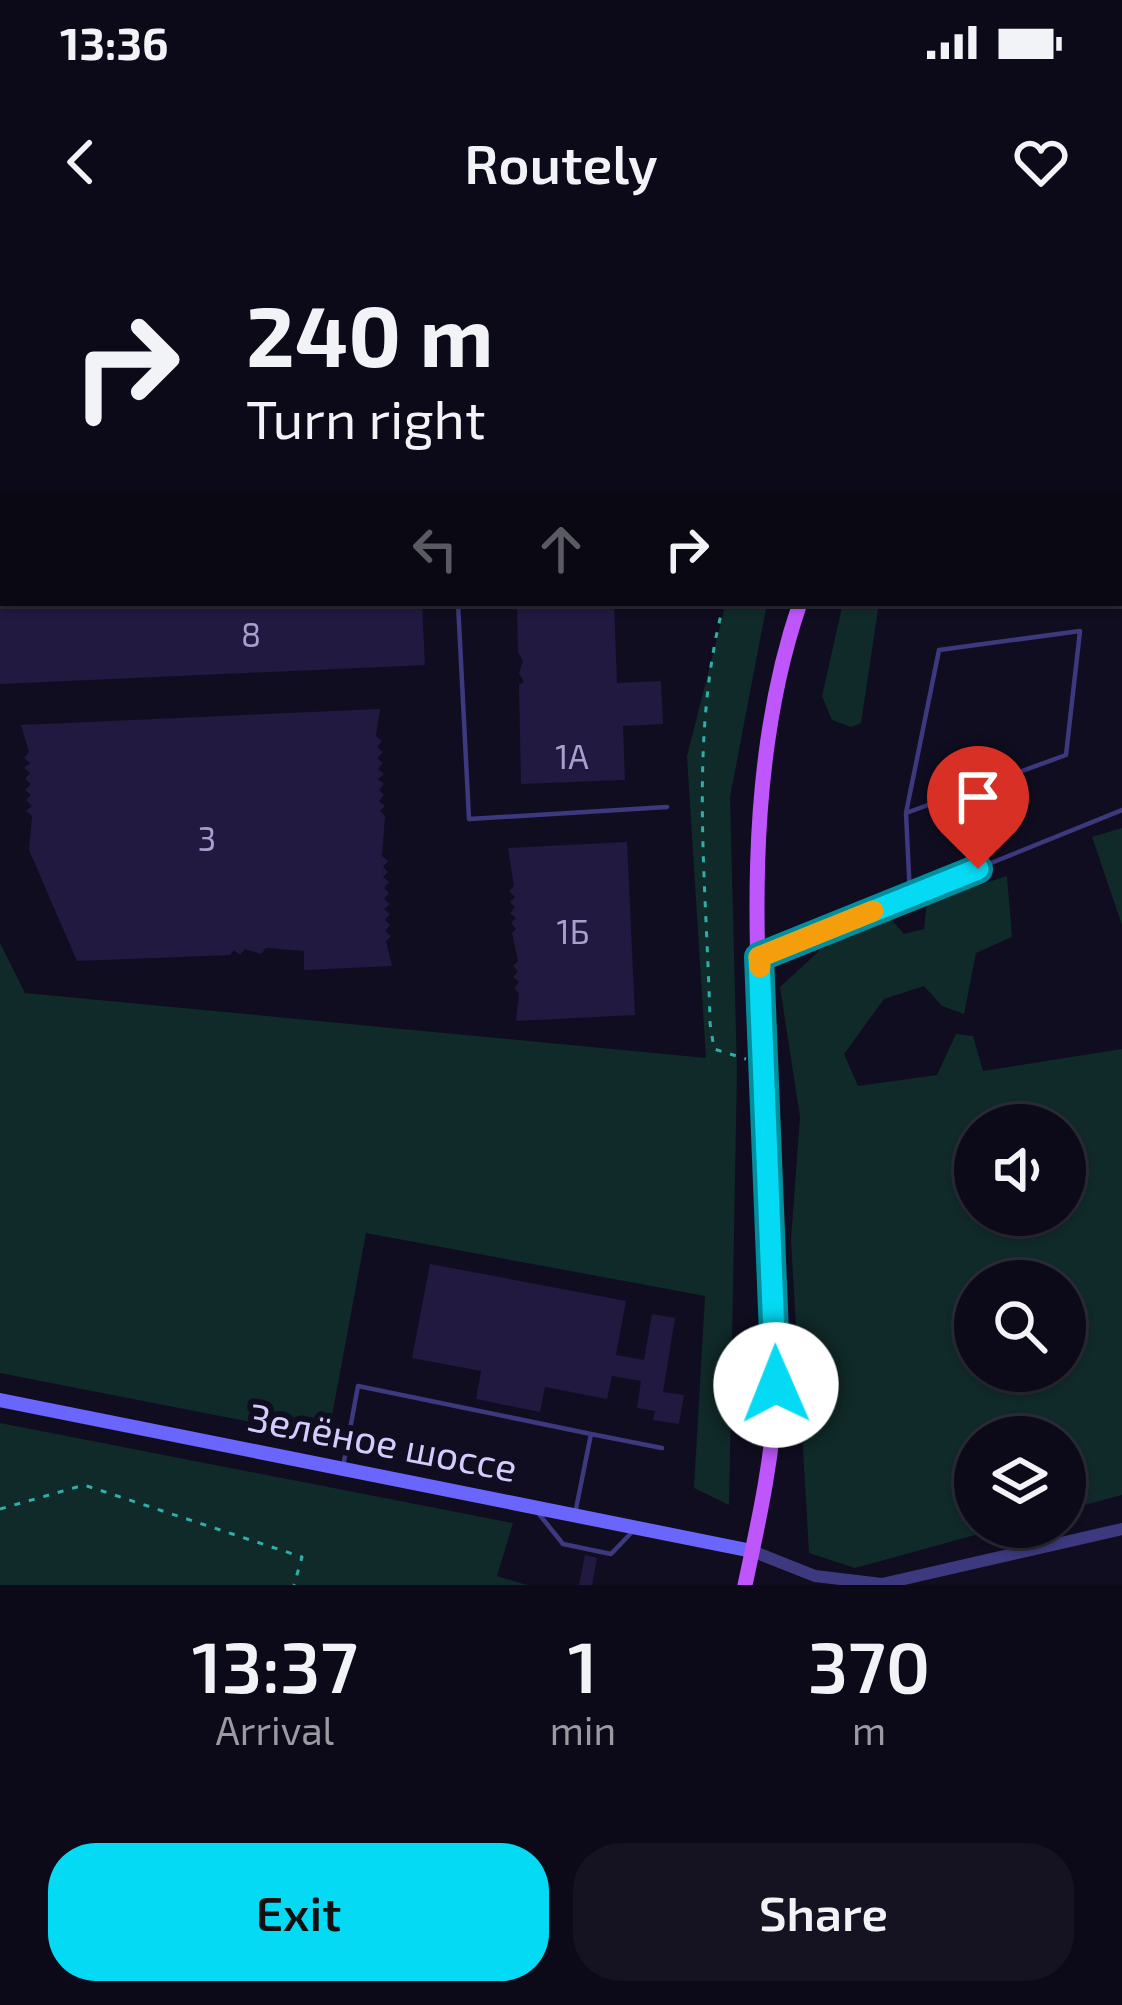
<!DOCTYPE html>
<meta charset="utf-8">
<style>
body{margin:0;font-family:"Exo 2",sans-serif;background:#151321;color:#f1f3f6;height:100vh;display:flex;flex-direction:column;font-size:45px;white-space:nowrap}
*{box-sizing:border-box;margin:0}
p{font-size:39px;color:#9a9aa2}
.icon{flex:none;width:66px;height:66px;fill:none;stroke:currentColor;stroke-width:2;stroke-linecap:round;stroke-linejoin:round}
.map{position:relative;height:1345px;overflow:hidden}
.drawer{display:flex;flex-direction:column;background:#0c0a18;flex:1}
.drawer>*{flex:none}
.top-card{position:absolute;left:0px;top:0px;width:1122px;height:366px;box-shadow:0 3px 9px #0004,0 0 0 3px #2c2b37;background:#0c0a18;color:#f1f3f6;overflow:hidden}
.controls{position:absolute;left:954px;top:864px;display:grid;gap:24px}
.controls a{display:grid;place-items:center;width:132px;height:132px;border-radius:50%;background:#0c0a18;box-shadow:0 3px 9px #0004,0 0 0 3px #2c2b37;font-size:60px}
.pin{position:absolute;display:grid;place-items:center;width:102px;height:102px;color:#fff;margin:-123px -51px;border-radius:50% 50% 50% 0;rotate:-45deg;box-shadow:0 0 12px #0007}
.pin .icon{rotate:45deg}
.me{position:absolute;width:132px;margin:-66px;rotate:359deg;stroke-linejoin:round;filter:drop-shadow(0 0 9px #0008)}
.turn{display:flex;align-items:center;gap:42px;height:252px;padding:0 48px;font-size:54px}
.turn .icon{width:156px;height:156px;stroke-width:2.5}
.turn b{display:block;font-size:84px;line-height:102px}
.lanes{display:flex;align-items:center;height:114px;padding:0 48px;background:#0003;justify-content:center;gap:60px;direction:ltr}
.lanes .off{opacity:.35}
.eta{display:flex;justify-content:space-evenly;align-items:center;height:204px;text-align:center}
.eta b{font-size:72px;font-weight:600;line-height:84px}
.action{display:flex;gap:24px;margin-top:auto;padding:24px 48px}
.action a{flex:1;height:138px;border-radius:48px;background:#04daf3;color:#111;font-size:48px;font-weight:600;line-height:138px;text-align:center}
.action a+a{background:#151321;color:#f1f3f6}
.status{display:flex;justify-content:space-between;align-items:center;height:84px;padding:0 60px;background:#0c0a18;direction:ltr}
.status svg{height:33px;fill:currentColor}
header{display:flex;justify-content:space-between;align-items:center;height:156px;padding:0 48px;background:#0c0a18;font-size:54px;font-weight:600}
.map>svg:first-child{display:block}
.green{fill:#102a29;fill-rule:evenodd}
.building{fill:#221941}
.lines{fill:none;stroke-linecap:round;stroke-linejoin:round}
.path{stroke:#2fafa9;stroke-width:3;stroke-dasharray:6 9;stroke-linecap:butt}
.service{stroke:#3c397e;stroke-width:4.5}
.minor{stroke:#3c397e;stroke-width:9}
.tertiary{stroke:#3c397e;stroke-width:12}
.secondary{stroke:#6a65fd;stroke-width:14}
.primary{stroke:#bf56fc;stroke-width:15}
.route-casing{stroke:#038e9e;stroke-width:30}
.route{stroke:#04daf3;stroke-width:21}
.slow{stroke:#f59e0b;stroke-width:21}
.labels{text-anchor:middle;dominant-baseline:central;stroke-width:12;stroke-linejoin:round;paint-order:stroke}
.number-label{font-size:33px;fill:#a7a0cf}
.street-label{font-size:39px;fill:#d3cdfe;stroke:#100d20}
</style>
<div class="status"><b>13:36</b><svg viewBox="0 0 49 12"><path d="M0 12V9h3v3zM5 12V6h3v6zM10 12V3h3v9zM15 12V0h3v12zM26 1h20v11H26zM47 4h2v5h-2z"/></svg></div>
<header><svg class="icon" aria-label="back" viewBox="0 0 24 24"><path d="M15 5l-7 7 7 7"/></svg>Routely<svg class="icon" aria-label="heart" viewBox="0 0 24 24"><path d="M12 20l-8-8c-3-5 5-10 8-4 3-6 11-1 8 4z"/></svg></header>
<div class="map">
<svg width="1122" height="1345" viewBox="0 0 1122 1345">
<rect width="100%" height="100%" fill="#100d20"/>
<path class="green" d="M726,363H767L730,557L737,830L729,1265L694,1248L705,1056L366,993L328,1197L0,1133V703L25,753L706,818L687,516Z
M843,363H879L861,483L851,487L832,480L822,456Z
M1122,588V685L1092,597Z
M1007,636L1012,697L976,713L964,774L942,766L924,746L884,759L844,814L858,846L937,835L956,794L973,796L983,831L1122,809V1255L1065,1270V1197H975V1287H1004L855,1328L809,1313L791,1000L800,877L780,747L830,701L889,677L904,694L924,689L927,662ZM975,885H1065V975H975ZM1065,1041V1131H975V1041Z
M0,1183L513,1283L497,1336L527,1345H0Z"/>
<path class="building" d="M0,363H422L425,425L0,444Z
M517,363H614L617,443L661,441L663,484L623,486L625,540L521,544L519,445L524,442L519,433L523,421L518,412Z
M380,469L376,496L382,501L377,507L383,512L377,518L383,523L378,529L384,534L378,539L384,544L379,550L384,555L379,561L385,566L380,571L385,576L382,616L388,621L383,627L388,632L383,637L389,642L384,648L389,653L384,659L390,664L384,669L390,674L385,680L390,685L385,691L391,696L386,701L392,726L304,730V711L266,708L261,714L245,709L240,715L234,710L230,715L77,721L29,610L32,576L26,571L32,566L26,560L31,555L25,550L31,544L25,539L30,533L24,528L30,523L24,518L29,512L21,485Z
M627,602L635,775L516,781L519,753L514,748L519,742L513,737L518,731L513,726L518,721L512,693L516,689L511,683L516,678L510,673L515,667L510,662L515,657L509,651L514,646L508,608Z
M430,1024L626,1061L616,1115L644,1120L652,1074L675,1078L663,1152L684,1155L679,1184L653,1180L655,1171L637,1168L641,1141L612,1136L607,1159L545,1147L540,1172L476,1159L481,1131L412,1118Z
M585,1315L597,1318L592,1345H579Z"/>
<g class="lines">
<path class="path" d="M766,0L768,3
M731,3L732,0
M774,3L777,0
M792,3L793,0
M724,363C688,497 707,646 710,783L714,809L746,819
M0,1269L84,1245L302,1317L294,1345"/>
<path class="service" d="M458,363L469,579L667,567
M906,573L939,410L1080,391L1066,515L906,573L910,656
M764,715L1122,570
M591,1194L662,1208
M343,1227L358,1146L591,1194L575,1274
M539,1274L563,1304L611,1314L634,1290"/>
<path class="minor" d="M431,0L432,3
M683,3L684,0
M0,172L3,173"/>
<path class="tertiary" d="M752,1311L815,1336L882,1344L1122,1289"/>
<path class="secondary" d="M0,1160L752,1311"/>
<path class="primary" d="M923,3L924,0
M745,1345C759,1280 774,1212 776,1146C782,893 716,607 800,363"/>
</g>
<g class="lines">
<g class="route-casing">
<path id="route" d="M776,1145L759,717L978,629"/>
</g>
<use href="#route" class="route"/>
<path class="slow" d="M760,727L759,717L873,671"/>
</g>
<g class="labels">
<g class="number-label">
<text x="251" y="394">8</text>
<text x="572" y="516">1А</text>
<text x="207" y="598">3</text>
<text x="573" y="691">1Б</text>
</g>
<g class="street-label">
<text transform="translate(383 1201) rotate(11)">Зелёное шоссе</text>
</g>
</g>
</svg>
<div class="controls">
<a><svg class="icon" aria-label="sound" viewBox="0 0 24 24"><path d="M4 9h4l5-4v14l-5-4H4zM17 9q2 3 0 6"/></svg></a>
<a><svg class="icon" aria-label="search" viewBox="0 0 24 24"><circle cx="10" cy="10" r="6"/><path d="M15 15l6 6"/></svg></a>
<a><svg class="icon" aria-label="layers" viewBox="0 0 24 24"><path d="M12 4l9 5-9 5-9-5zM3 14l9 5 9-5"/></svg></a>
</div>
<div class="pin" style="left:978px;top:629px;background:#d93025"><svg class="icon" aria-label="arrive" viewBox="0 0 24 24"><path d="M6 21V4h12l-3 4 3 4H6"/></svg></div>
<svg class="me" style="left:776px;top:1145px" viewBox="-20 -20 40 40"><circle r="19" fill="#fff"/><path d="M0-13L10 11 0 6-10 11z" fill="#04daf3"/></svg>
<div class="top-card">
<div class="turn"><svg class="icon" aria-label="right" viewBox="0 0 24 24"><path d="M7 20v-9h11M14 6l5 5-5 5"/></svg><div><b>240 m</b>Turn right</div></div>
<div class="lanes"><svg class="icon off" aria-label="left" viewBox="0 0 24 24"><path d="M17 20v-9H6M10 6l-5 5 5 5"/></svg><svg class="icon off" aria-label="ahead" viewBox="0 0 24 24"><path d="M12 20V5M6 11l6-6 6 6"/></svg><svg class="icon" aria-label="right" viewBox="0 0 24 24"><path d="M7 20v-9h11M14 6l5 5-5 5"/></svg></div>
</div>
</div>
<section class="drawer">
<div class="eta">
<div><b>13:37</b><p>Arrival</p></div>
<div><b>1</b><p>min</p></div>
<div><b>370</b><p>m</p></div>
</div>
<div class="action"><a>Exit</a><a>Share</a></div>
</section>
